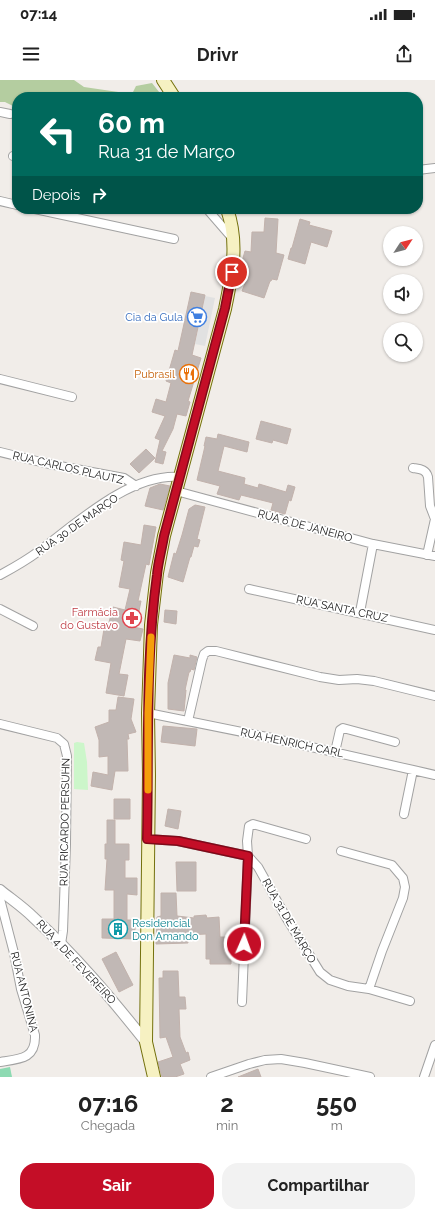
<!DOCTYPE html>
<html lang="pt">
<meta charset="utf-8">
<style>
body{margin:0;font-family:Raleway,sans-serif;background:#f2f2f2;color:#222;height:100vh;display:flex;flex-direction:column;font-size:15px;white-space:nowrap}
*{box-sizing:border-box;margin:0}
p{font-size:13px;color:#767676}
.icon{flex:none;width:22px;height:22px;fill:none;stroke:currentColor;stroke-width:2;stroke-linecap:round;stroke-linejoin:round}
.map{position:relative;height:997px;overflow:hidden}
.sheet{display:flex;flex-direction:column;background:#fff;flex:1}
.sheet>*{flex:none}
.top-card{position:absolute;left:12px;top:12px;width:411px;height:122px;border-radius:16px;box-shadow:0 1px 3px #0004;background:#00695c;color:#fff;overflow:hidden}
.needle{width:26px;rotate:54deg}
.controls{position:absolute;left:383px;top:146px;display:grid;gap:8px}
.controls a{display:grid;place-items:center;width:40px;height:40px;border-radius:50%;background:#fff;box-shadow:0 1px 3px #0004;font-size:20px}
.pin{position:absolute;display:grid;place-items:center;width:34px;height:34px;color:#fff;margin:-17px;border:2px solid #fff;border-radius:50%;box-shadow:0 1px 4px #0007}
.me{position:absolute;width:44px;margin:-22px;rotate:2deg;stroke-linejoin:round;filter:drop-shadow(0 0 3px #0008)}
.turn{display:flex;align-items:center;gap:14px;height:84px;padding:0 20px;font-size:18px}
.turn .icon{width:52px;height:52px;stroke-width:2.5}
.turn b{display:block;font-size:28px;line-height:34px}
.then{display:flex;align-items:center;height:38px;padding:0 20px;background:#0003;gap:8px;font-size:15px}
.eta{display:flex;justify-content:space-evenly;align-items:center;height:68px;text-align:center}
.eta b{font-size:24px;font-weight:700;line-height:28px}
.cta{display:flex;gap:8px;margin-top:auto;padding:8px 20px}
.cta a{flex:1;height:46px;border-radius:16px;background:#c40e27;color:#fff;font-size:16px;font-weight:700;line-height:46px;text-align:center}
.cta a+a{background:#f2f2f2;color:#222}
.status{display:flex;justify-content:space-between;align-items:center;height:28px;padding:0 20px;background:#fff;direction:ltr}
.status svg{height:11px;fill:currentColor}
header{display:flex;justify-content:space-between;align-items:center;height:52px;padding:0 20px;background:#fff;font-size:18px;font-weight:700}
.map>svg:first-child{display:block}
.forest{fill:#b4cda0}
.park{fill:#ccf6ca}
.pitch{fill:#8ddab2}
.parking{fill:#e1e1e1}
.building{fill:#c1b8b5;stroke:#c2b2ac}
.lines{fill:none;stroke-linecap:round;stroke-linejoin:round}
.minor-casing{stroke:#a2a2a2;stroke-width:10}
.tertiary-casing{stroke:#a2a2a2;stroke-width:12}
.secondary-casing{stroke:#74710d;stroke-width:14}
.minor{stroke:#fff;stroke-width:8}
.tertiary{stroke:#fff;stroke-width:10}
.secondary{stroke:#f6f1c2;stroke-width:12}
.route-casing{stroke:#7f0919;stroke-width:10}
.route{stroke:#c40e27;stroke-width:7}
.slow{stroke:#f59e0b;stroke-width:7}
.labels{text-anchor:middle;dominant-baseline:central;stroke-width:3.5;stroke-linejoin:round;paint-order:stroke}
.shop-label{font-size:11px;fill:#366cbe;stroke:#fff;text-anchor:end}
.food-label{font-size:11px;fill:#c56008;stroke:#fff;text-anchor:end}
.street-label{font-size:11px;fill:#212121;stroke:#fff}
.health-label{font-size:11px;fill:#be3a42;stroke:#fff;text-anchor:end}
.culture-label{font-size:11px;fill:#0d838f;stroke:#fff;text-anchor:start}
</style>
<div class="status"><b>07:14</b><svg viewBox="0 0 49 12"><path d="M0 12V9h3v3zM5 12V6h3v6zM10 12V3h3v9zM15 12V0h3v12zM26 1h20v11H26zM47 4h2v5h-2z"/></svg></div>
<header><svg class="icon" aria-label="menu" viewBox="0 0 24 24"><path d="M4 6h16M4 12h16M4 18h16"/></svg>Drivr<svg class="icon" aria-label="share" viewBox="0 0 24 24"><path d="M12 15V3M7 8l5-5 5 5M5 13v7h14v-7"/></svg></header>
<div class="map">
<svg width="435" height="997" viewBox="0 0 435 997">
<rect width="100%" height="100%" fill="#f1ede9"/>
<path class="forest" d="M0,0H74L84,7L132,14L136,6L152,3L163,17H17V28L5,22H0Z"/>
<path class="park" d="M77,662L84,663L87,682L88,710L74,709V663Z"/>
<path class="pitch" d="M10,987L12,997H0V989Z"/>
<path class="parking" d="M205,216L215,218L205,266L195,264Z"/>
<path class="building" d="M265,138L278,139L276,173L284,175L277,200L272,199L271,201H270L264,218L242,211L246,201L243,200L247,187L241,185L245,171L251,172L252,152H264Z
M300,139L310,142L309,145L332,151L327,167L311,162L305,184L288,179L291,168H292Z
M191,212L205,215L192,275L201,278L188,321L190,322L186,336L177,334L173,349L162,371L166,372L163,384L155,382L160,360L155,358L165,336L152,332L156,319L166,322L171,303L166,301L175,270L178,271Z
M261,341L291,349L287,364L273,360L272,363L256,359Z
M218,354L249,362L247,372L224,366L218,391L245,398L244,404L258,408L259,404L286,412L288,405L295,407L291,421L289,420L285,434L271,430L273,423L241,415L239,420L217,414L220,406L197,400L205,366H204L206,357L217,359Z
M146,369L155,378L139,393L130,384Z
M160,404L170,406L163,430L145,426L150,408Z
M195,425L205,427L197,459L200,460L198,467L194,466L191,477H190L183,502L168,497L174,473L176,474L182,455L189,429Z
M144,445L156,447L149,485L146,484L138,521H141L139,531L137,530L133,547L143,549L140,561L126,559L119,594L128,595L124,616L106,613L111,583L95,580L98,567H101L104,549L107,550L113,527L125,530L130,509L119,507L124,481L121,480L124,462L141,465Z
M165,530L177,531L176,544L164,542Z
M174,575L190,578V575L197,577L194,590L191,589L190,592H189L185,610H186L184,631L168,629V603Z
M118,617L134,619L131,639L136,652L128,654L129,659H127L128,691H115L112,710L91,706L93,692L108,695V676L99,677V660L95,647L109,642V630H116Z
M163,646L197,649L195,666L161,662Z
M114,719H130V739H114Z
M168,729L181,731L178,749L165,746Z
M107,740H115V764H129V780H125V798H137V815L127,814V840H135V859L102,858V839H114V810H105L107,779H105V764H107Z
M176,782H196V811H177Z
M161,813H176L177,836L194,838V836L206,835L207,838L219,837L220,857H231V884H210V879H206V854L187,855L188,863L156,864L157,837L161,836Z
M116,872L133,905L119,912L102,879Z
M163,891H178L179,917H185L186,929H179L180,957L186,973L188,972L190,980L180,984L184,994L175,997H162L158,982L173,977L166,957L160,958L159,898H163Z
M258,989L261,997H238Z"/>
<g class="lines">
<g class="minor-casing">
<path id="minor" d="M0,32L10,34
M13,76L17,77
M418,90L435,88
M0,121L17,125
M35,129L174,159
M207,129L233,159
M0,299L72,317
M0,372L49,384L124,398L136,406
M413,388C419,389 426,389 428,397L430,426L435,439L427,475
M176,411L373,464L435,476
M0,495C13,488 27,480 39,471C77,443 130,393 180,397
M249,509L435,550
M0,529L33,546
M360,532L373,464
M148,633L267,657L413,690L435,695
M188,641L202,580L204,574L208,571H216L320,597L339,600L357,599L374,601L435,616
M0,644L57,658L64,664L67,676L66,764L63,851L61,864
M335,672L340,650L343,648L395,662
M404,734L413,690
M147,759L178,761L248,776L258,787L287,839L320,892L330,900L348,906L369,909L410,921
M341,771L392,785L403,798L405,807L403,818L382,871L369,909
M0,819L14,873L21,909L35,955C36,979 20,979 0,982
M242,922L248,776L247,761L249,746L253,744L306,759
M211,997L249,984L265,980L281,979L305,983L370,997
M424,997L435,965"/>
</g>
<g class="tertiary-casing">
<path id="tertiary" d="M0,810C11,819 23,827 33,837C75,875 111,918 146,962"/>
</g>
<g class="secondary-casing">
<path id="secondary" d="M163,0L174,17
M154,997L146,962L149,695L148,633L151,545L157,493L164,456L225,229C232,195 239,163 227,129"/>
</g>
<use href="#minor" class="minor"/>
<use href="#tertiary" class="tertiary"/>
<use href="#secondary" class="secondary"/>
</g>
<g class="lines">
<g class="route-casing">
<path id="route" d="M232,192L225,228L164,456C162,469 158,482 157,495C145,582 149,671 147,759L178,761L248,776L244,864"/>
</g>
<use href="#route" class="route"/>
<path class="slow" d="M148,710V633L151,557"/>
</g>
<defs>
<g id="supermarket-ring" transform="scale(1)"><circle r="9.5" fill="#fff" stroke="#3f7fe0" stroke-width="1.5"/><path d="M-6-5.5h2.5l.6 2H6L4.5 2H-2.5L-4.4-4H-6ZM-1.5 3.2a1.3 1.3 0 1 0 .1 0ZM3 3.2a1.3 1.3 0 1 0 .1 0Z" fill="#3f7fe0"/></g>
<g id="restaurant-ring" transform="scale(1)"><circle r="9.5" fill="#fff" stroke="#e8710a" stroke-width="1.5"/><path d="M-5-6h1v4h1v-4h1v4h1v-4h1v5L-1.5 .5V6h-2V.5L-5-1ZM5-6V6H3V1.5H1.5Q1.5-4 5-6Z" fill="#e8710a"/></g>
<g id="pharmacy-ring" transform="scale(1)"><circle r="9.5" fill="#fff" stroke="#e0444e" stroke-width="1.5"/><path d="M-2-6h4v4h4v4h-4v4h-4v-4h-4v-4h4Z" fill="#e0444e"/></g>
<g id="building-ring" transform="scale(1)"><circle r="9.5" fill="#fff" stroke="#0f9aa8" stroke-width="1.5"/><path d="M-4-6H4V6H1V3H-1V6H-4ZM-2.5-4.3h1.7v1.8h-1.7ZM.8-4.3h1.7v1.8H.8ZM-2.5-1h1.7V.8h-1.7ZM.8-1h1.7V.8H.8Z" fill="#0f9aa8"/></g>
</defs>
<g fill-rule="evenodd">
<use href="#supermarket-ring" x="197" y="237"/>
<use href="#restaurant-ring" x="189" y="294"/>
<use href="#pharmacy-ring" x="132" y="538"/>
<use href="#building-ring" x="118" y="849"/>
</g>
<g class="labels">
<g class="shop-label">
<text x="183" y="237">Cia da Gula</text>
</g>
<g class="food-label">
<text x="175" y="294">Pubrasil</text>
</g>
<g class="street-label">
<text transform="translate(68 388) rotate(13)">RUA CARLOS PLAUTZ</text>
<text transform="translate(77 445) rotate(-35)">RUA 30 DE MARÇO</text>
<text transform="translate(305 446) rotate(15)">RUA 6 DE JANEIRO</text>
<text transform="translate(342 529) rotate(12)">RUA SANTA CRUZ</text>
<text transform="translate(292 663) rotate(12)">RUA HENRICH CARL</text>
<text transform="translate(65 742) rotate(-89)">RUA RICARDO PERSUHN</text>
<text transform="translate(289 841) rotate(60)">RUA 31 DE MARÇO</text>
<text transform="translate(76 882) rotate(47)">RUA 4 DE FEVEREIRO</text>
<text transform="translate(24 912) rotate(76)">RUA ANTONINA</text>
</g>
<g class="health-label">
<text x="118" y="532">Farmácia<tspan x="118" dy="13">do Gustavo</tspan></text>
</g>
<g class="culture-label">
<text x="132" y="843">Residencial<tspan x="132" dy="13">Don Amando</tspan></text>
</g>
</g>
</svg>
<div class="controls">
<a><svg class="needle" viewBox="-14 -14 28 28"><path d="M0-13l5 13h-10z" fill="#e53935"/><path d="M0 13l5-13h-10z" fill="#767676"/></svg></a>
<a><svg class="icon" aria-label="sound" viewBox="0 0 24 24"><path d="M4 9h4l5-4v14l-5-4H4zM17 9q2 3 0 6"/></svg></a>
<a><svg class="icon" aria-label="search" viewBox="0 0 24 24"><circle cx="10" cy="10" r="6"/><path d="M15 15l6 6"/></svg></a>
</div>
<div class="pin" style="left:232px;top:192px;background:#d93025"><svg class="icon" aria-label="arrive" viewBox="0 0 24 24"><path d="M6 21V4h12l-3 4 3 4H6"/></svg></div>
<svg class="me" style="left:244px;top:864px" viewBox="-20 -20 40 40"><circle r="17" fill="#c40e27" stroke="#fff" stroke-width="3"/><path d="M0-11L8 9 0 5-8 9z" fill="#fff"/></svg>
<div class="top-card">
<div class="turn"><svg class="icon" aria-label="left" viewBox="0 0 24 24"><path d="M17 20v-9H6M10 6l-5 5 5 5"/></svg><div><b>60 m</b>Rua 31 de Março</div></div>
<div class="then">Depois<svg class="icon" aria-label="right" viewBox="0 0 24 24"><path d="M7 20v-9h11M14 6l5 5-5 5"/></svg></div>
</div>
</div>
<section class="sheet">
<div class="eta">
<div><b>07:16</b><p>Chegada</p></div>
<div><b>2</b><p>min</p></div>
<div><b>550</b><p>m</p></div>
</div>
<div class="cta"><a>Sair</a><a>Compartilhar</a></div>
</section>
